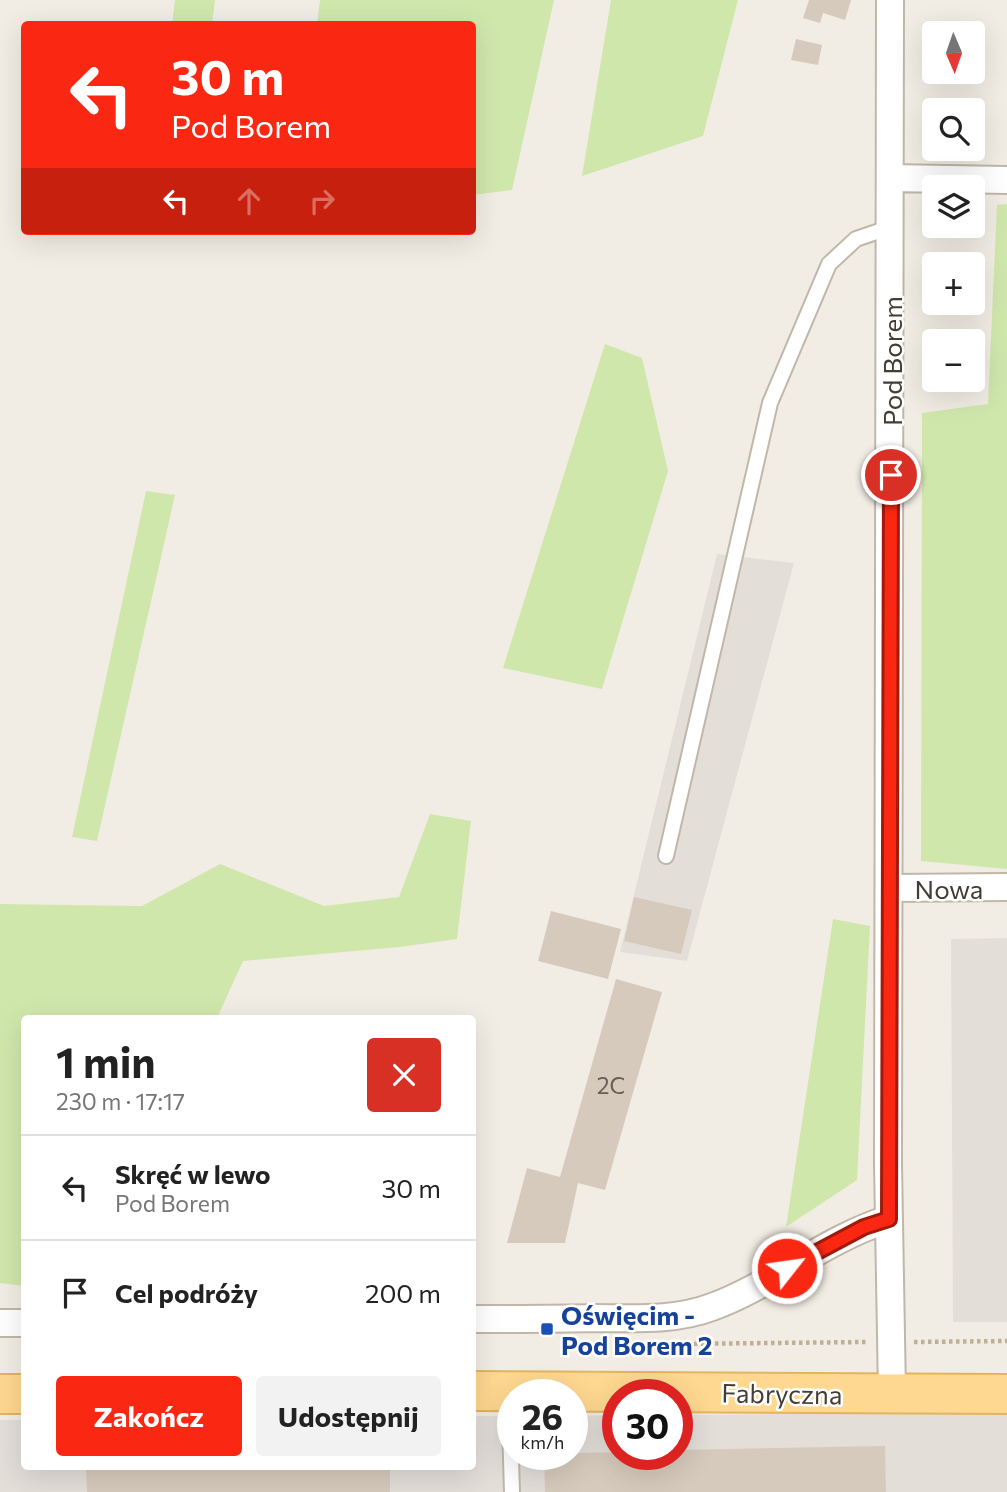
<!DOCTYPE html>
<html lang="pl">
<meta charset="utf-8">
<style>
body{margin:0;font-family:Commissioner,sans-serif;background:#f2f2f2;color:#222;height:100vh;display:flex;flex-direction:column;font-size:26px;white-space:nowrap}
*{box-sizing:border-box;margin:0}
p{font-size:23px;color:#767676}
.icon{flex:none;width:38px;height:38px;fill:none;stroke:currentColor;stroke-width:2;stroke-linecap:round;stroke-linejoin:round}
.map{position:relative;flex:1;overflow:hidden}
.sheet{position:absolute;left:21px;top:1015px;width:455px;height:455px;display:flex;flex-direction:column;background:#fff;border-radius:7px;box-shadow:0 7px 28px #0002}
.sheet>*{flex:none}
.banner{position:absolute;left:21px;top:21px;width:455px;height:214px;border-radius:7px;box-shadow:0 7px 28px #0002;background:#fa2812;color:#fff;overflow:hidden}
.needle{width:46px;rotate:178deg}
.controls{position:absolute;left:922px;top:21px;display:grid;gap:14px}
.controls a{display:grid;place-items:center;width:63px;height:63px;border-radius:7px;background:#fff;box-shadow:0 7px 28px #0002;font-size:35px}
.speed{position:absolute;left:497px;top:1379px;display:flex;gap:14px;font-size:35px;font-weight:700;text-align:center}
.speed>*{display:grid;place-content:center;width:91px;height:91px;border-radius:50%;background:#fff;box-shadow:0 7px 28px #0002;line-height:1}
.speed small{font-size:18px;font-weight:400}
.speed .limit{border:10px solid #d22;background:#fff;color:#111}
.pin{position:absolute;display:grid;place-items:center;width:60px;height:60px;color:#fff;margin:-30px;border:4px solid #fff;border-radius:50%;box-shadow:0 2px 7px #0007}
.me{position:absolute;width:77px;margin:-38px;rotate:60deg;stroke-linejoin:round;filter:drop-shadow(0 0 5px #0008)}
.turn{display:flex;align-items:center;gap:24px;height:147px;padding:0 35px;font-size:32px}
.turn .icon{width:91px;height:91px;stroke-width:2.5}
.turn b{display:block;font-size:49px;line-height:60px}
.lanes{display:flex;align-items:center;height:66px;padding:0 35px;background:#0003;justify-content:center;gap:35px;direction:ltr}
.lanes .off{opacity:.35}
.round{display:grid;place-items:center;flex:none;width:74px;height:74px;border-radius:7px;background:#f2f2f2}
.summary{display:flex;align-items:center;justify-content:space-between;height:119px;padding:0 35px}
h1{font-size:42px;font-weight:700;line-height:52px}
.cta{display:flex;gap:14px;margin-top:auto;padding:14px 35px}
.cta a{flex:1;height:80px;border-radius:7px;background:#fa2812;color:#fff;font-size:28px;font-weight:700;line-height:80px;text-align:center}
.cta a+a{background:#f2f2f2;color:#222}
ul{padding:0;list-style:none}
li{display:flex;align-items:center;gap:21px;height:105px;padding:0 35px;border-top:2px solid #e0e0e0}
li div{flex:1}
li b{display:block;font-size:26px}
li em{font-style:normal}
.map>svg:first-child{display:block}
.industrial{fill:#e4ded9}
.green{fill:#d0e7ac}
.building{fill:#d6cabc}
.lines{fill:none;stroke-linecap:round;stroke-linejoin:round}
.lane-casing{stroke:#c0b7a9;stroke-width:18}
.street-casing{stroke:#c0b7a9;stroke-width:30}
.primary-casing{stroke:#e3b460;stroke-width:42}
.path{stroke:#bfaf97;stroke-width:4.5;stroke-dasharray:3.5 3.5;stroke-linecap:butt}
.lane{stroke:#fff;stroke-width:14}
.street{stroke:#fff;stroke-width:26}
.primary{stroke:#fed890;stroke-width:38}
.route-casing{stroke:#a21a0c;stroke-width:18}
.route{stroke:#fa2812;stroke-width:12}
.transit-dot{fill:#1a4fb4;stroke:#fff;stroke-width:2.5}
.labels{text-anchor:middle;dominant-baseline:central;stroke-width:5;stroke-linejoin:round;paint-order:stroke}
.number-label{font-size:23px;fill:#686056}
.street-label{font-size:26px;fill:#443d34;stroke:#fff}
.transit-label{font-size:26px;font-weight:bold;fill:#164399;stroke:#fff;text-anchor:start}
</style>
<div class="map">
<svg width="1007" height="1492" viewBox="0 0 1007 1492">
<rect width="100%" height="100%" fill="#f2ede4"/>
<path class="industrial" d="M717,554L794,563L687,961L620,952Z
M1007,938V1322H953L951,939Z
M1007,1412V1492H0V1420H24V1466H472L473,1416H513V1454H572V1416L618,1415V1454H677V1415Z"/>
<path class="green" d="M175,0H215L212,24H172Z
M320,0H554L512,190L473,195L472,24H317Z
M611,0H738L703,136L582,176Z
M1007,204V869L921,861L922,413L988,404L997,205Z
M605,344L642,358L668,471L602,689L503,668Z
M146,491L175,495L97,841L72,837Z
M430,814L471,821L457,939L400,947L243,961L217,1018H24V1286L0,1283V904L142,906L220,864L324,906L399,897Z
M833,919L870,926L857,1180L786,1227Z"/>
<path class="building" d="M809,0H851L845,20L823,13L820,23L803,18Z
M796,39L822,45L818,65L791,60Z
M634,897L692,910L681,954L624,941Z
M551,911L621,929L608,979L538,961Z
M616,979L662,992L605,1190L578,1183L565,1243H507L527,1168L560,1177Z
M885,1446L886,1492H545L544,1454L618,1452V1454H677V1450Z
M86,1466H390V1492H87Z"/>
<g class="lines">
<g class="lane-casing">
<path id="lane" d="M666,856L770,403L829,264L856,239L891,227
M509,1392L512,1492"/>
</g>
<g class="street-casing">
<path id="street" d="M890,0L888,1163L892,1394
M890,178L1007,180
M890,888L1007,887
M472,1319C514,1319 555,1319 596,1318C634,1318 675,1321 712,1307C774,1284 825,1239 889,1219
M0,1323H24"/>
</g>
<g class="primary-casing">
<path id="primary" d="M472,1391L1007,1394
M0,1394H24"/>
</g>
<path class="path" d="M914,1342L1007,1341
M673,1344L867,1342"/>
<use href="#lane" class="lane"/>
<use href="#street" class="street"/>
<use href="#primary" class="primary"/>
</g>
<g class="lines">
<g class="route-casing">
<path id="route" d="M787,1268L864,1227L889,1219L891,475"/>
</g>
<use href="#route" class="route"/>
</g>
<rect class="transit-dot" x="540" y="1322" width="14" height="14" rx="3.5"/>
<g class="labels">
<g class="number-label">
<text x="611" y="1085">2C</text>
</g>
<g class="street-label">
<text transform="translate(891 361) rotate(-90)">Pod Borem</text>
<text x="949" y="888">Nowa</text>
<text transform="translate(782 1393) rotate(1)">Fabryczna</text>
</g>
<g class="transit-label">
<text x="561" y="1314">Oświęcim -<tspan x="561" dy="30">Pod Borem 2</tspan></text>
</g>
</g>
</svg>
<div class="controls">
<a><svg class="needle" viewBox="-14 -14 28 28"><path d="M0-13l5 13h-10z" fill="#e53935"/><path d="M0 13l5-13h-10z" fill="#767676"/></svg></a>
<a><svg class="icon" aria-label="search" viewBox="0 0 24 24"><circle cx="10" cy="10" r="6"/><path d="M15 15l6 6"/></svg></a>
<a><svg class="icon" aria-label="layers" viewBox="0 0 24 24"><path d="M12 4l9 5-9 5-9-5zM3 14l9 5 9-5"/></svg></a>
<a>+</a>
<a>−</a>
</div>
<div class="speed"><div>26<small>km/h</small></div><div class="limit">30</div></div>
<div class="pin" style="left:891px;top:475px;background:#d93025"><svg class="icon" aria-label="arrive" viewBox="0 0 24 24"><path d="M6 21V4h12l-3 4 3 4H6"/></svg></div>
<svg class="me" style="left:787px;top:1268px" viewBox="-20 -20 40 40"><circle r="17" fill="#fa2812" stroke="#fff" stroke-width="3"/><path d="M0-11L8 9 0 5-8 9z" fill="#fff"/></svg>
<div class="banner">
<div class="turn"><svg class="icon" aria-label="left" viewBox="0 0 24 24"><path d="M17 20v-9H6M10 6l-5 5 5 5"/></svg><div><b>30 m</b>Pod Borem</div></div>
<div class="lanes"><svg class="icon" aria-label="left" viewBox="0 0 24 24"><path d="M17 20v-9H6M10 6l-5 5 5 5"/></svg><svg class="icon off" aria-label="ahead" viewBox="0 0 24 24"><path d="M12 20V5M6 11l6-6 6 6"/></svg><svg class="icon off" aria-label="right" viewBox="0 0 24 24"><path d="M7 20v-9h11M14 6l5 5-5 5"/></svg></div>
</div>
<section class="sheet">
<div class="summary"><div><h1>1 min</h1><p>230 m · 17:17</p></div><a class="round" style="background:#d93025;color:#fff"><svg class="icon" aria-label="close" viewBox="0 0 24 24"><path d="M6 6l12 12M18 6L6 18"/></svg></a></div>
<ul>
<li><svg class="icon" aria-label="left" viewBox="0 0 24 24"><path d="M17 20v-9H6M10 6l-5 5 5 5"/></svg><div><b>Skręć w lewo</b><p>Pod Borem</p></div><em>30 m</em></li>
<li><svg class="icon" aria-label="arrive" viewBox="0 0 24 24"><path d="M6 21V4h12l-3 4 3 4H6"/></svg><div><b>Cel podróży</b></div><em>200 m</em></li>
</ul>
<div class="cta"><a>Zakończ</a><a>Udostępnij</a></div>
</section>
</div>
